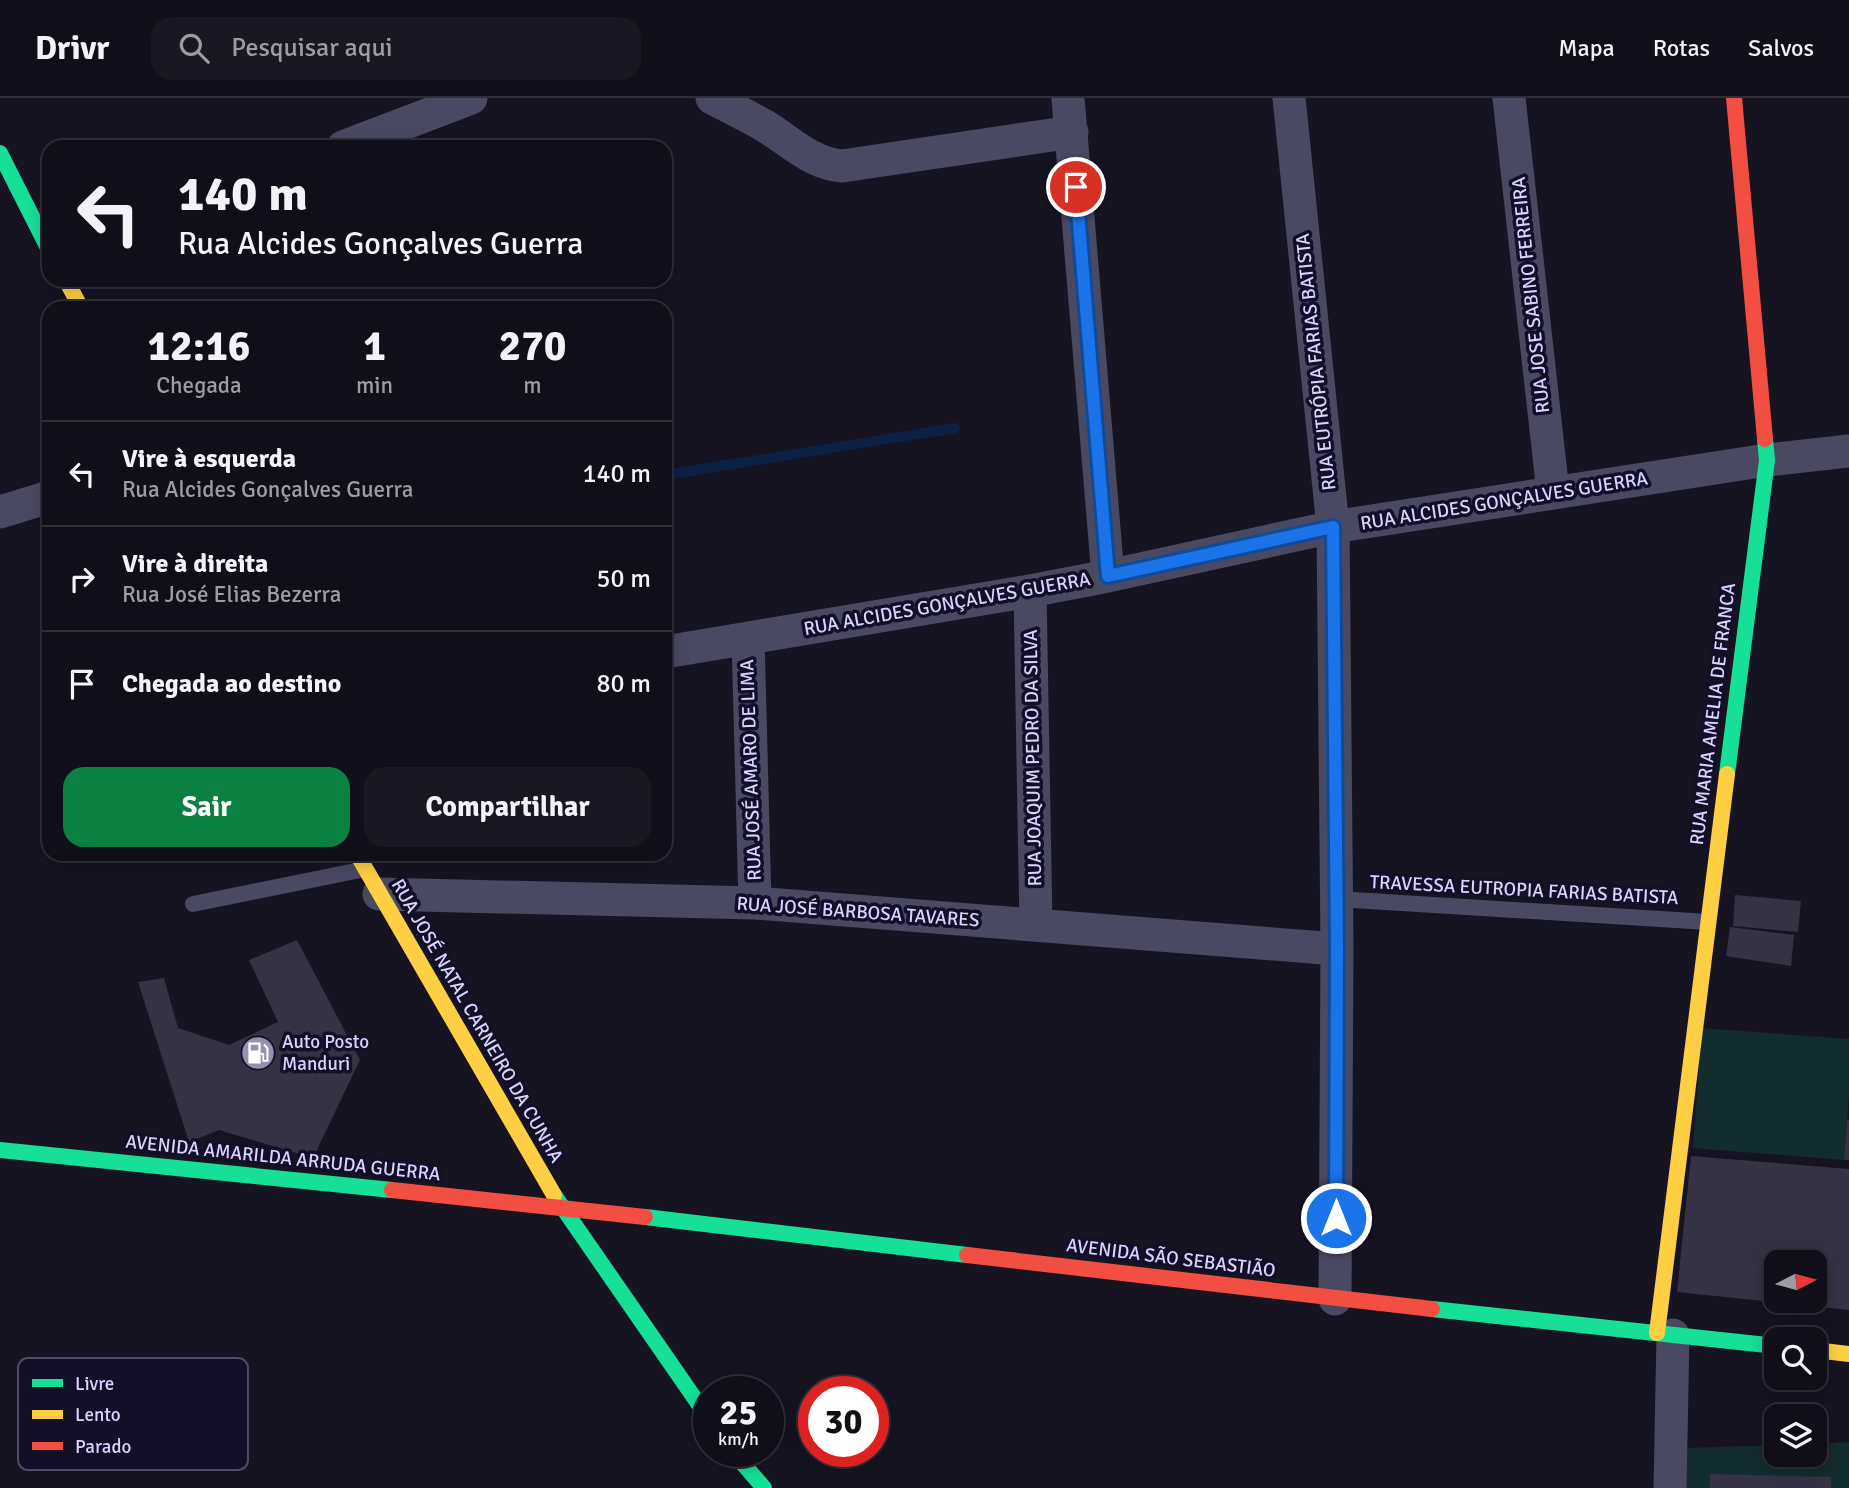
<!DOCTYPE html>
<html lang="pt">
<meta charset="utf-8">
<style>
body{margin:0;font-family:Signika,sans-serif;background:#191822;color:#f1f3f6;height:100vh;display:flex;flex-direction:column;font-size:26px;white-space:nowrap}
*{box-sizing:border-box;margin:0}
p{font-size:23px;color:#9c9ca2}
.icon{flex:none;width:38px;height:38px;fill:none;stroke:currentColor;stroke-width:2;stroke-linecap:round;stroke-linejoin:round}
.map{position:relative;flex:1;overflow:hidden}
.panel{position:absolute;left:42px;top:203px;width:630px;height:560px;display:flex;flex-direction:column;background:#100f19;border-radius:21px;box-shadow:0 4px 18px #0003,0 0 0 2px #302f38}
.panel>*{flex:none}
.top-card{position:absolute;left:42px;top:42px;width:630px;height:147px;border-radius:21px;box-shadow:0 4px 18px #0003,0 0 0 2px #302f38;background:#100f19;color:#f1f3f6;overflow:hidden}
.needle{width:46px;rotate:84deg}
.buttons{position:absolute;left:1764px;top:1152px;display:grid;gap:14px}
.buttons a{display:grid;place-items:center;width:63px;height:63px;border-radius:14px;background:#100f19;box-shadow:0 4px 18px #0003,0 0 0 2px #302f38;font-size:35px}
.speed{position:absolute;left:693px;top:1278px;display:flex;gap:14px;font-size:35px;font-weight:700;text-align:center}
.speed>*{display:grid;place-content:center;width:91px;height:91px;border-radius:50%;background:#100f19;box-shadow:0 4px 18px #0003,0 0 0 2px #302f38;line-height:1}
.speed small{font-size:18px;font-weight:400}
.speed .limit{border:10px solid #d22;background:#fff;color:#111}
.pin{position:absolute;display:grid;place-items:center;width:60px;height:60px;color:#fff;margin:-30px;border:4px solid #fff;border-radius:50%;box-shadow:0 2px 7px #0007}
.me{position:absolute;width:77px;margin:-38px;rotate:0deg;stroke-linejoin:round;filter:drop-shadow(0 0 5px #0008)}
.turn{display:flex;align-items:center;gap:24px;height:147px;padding:0 21px;font-size:32px}
.turn .icon{width:91px;height:91px;stroke-width:2.5}
.turn b{display:block;font-size:49px;line-height:60px}
.eta{display:flex;justify-content:space-evenly;align-items:center;height:119px;text-align:center}
.eta b{font-size:42px;font-weight:700;line-height:49px}
.primary-button{display:flex;gap:14px;margin-top:auto;padding:14px 21px}
.primary-button a{flex:1;height:80px;border-radius:21px;background:#0b8043;color:#fff;font-size:28px;font-weight:700;line-height:80px;text-align:center}
.primary-button a+a{background:#191822;color:#f1f3f6}
ul{padding:0;list-style:none}
li{display:flex;align-items:center;gap:21px;height:105px;padding:0 21px;border-top:2px solid #302f38}
li div{flex:1}
li b{display:block;font-size:26px}
li em{font-style:normal}
header{display:flex;align-items:center;gap:42px;box-sizing:border-box;height:98px;padding:0 35px;background:#100f19;border-bottom:2px solid #302f38}
header strong{font-size:33px}
nav{display:flex;gap:38px;margin-inline-start:auto;font-size:24px}
.search{width:490px;height:63px;background:#191822;display:flex;align-items:center;gap:18px;box-sizing:border-box;padding:0 24px;border-radius:21px;color:#9c9ca2;font-size:26px}
.map>svg:first-child{display:block}
.green{fill:#132c2d}
.lines{fill:none;stroke-linecap:round;stroke-linejoin:round}
.stream{stroke:#0d2144;stroke-width:10}
.building{fill:#343243;fill-rule:evenodd}
.lane{stroke:#4a4962;stroke-width:16}
.street{stroke:#4a4962;stroke-width:33}
.fast{stroke:#16e098;stroke-width:16}
.slow{stroke:#ffcf43;stroke-width:16}
.jam{stroke:#f24e42;stroke-width:16}
.route-casing{stroke:#114b97;stroke-width:18}
.route{stroke:#1a73e8;stroke-width:12}
.labels{text-anchor:middle;dominant-baseline:central;stroke-width:7;stroke-linejoin:round;paint-order:stroke}
.street-label{font-size:19px;fill:#d9d4ff;stroke:#130f26}
.poi-label{font-size:19px;fill:#d9d4ff;stroke:#130f26;text-anchor:start}
.key{fill:#130f26;stroke:#4e4a67;stroke-width:2}
.key-label{font-size:19px;fill:#d9d4ff}
</style>
<header>
<strong>Drivr</strong>
<div class="search"><svg class="icon" aria-label="search" viewBox="0 0 24 24"><circle cx="10" cy="10" r="6"/><path d="M15 15l6 6"/></svg>Pesquisar aqui</div>
<nav><a>Mapa</a><a>Rotas</a><a>Salvos</a></nav>
</header>
<div class="map">
<svg width="1849" height="1390" viewBox="0 0 1849 1390">
<rect width="100%" height="100%" fill="#161421"/>
<path class="green" d="M1702,930L1849,941V995L1844,1062L1693,1050Z
M1849,1344V1390H1684V1350L1776,1347V1356H1815V1346Z"/>
<g class="lines">
<path class="stream" d="M665,377L955,330"/>
</g>
<path class="building" d="M1735,797L1801,803L1798,834L1733,828Z
M1730,829L1794,837L1791,868L1726,858Z
M297,842L360,962L313,1060L219,1032L189,1044L138,884L164,880L178,930L229,947L278,924L249,862Z
M1847,1021L1849,1022V1062H1844Z
M1691,1058L1849,1071V1212L1677,1194ZM1776,1164H1815V1202H1776Z
M1710,1376L1831,1379V1390H1710Z"/>
<g class="lines">
<path class="lane" d="M1337,801L1708,824
M193,806L365,771"/>
<path class="street" d="M712,0C729,9 748,18 765,28C790,43 812,66 842,68L1072,34
M1068,0L1108,478
M1289,0L1333,429L1337,851L1335,1201
M1509,0L1553,394
M343,49L471,0
M0,414L49,399
M1030,493L1036,827
M748,540L755,805
M665,554L1030,493L1108,478L1333,429L1767,362L1849,353
M379,796L755,805L1337,851
M1670,1390L1673,1237"/>
<path class="fast" d="M0,55L49,152
M1727,676L1767,362L1765,341
M0,1052L392,1092
M554,1097L709,1321
M645,1119L967,1157
M1432,1211L1776,1248
M732,1353L764,1390"/>
<path class="slow" d="M66,182L81,210
M357,756L554,1097
M1657,1235L1727,676
M1815,1252L1849,1256"/>
<path class="jam" d="M1734,0L1765,341
M392,1092L645,1119
M967,1157L1432,1211"/>
</g>
<g class="lines">
<g class="route-casing">
<path id="route" d="M1076,89L1108,478L1333,429L1337,851L1336,1120"/>
</g>
<use href="#route" class="route"/>
</g>
<defs>
<g id="fuel-disc" transform="scale(1.75)"><circle r="9.5" fill="#9591b1" stroke="#130f26"/><path d="M-5.5-6h7V0h2V4h1.3V-2.5L3-4.5l.8-.8L6-3V5H2.5V1h-1V6h-7ZM-4.2-4.7v3.2H.2V-4.7Z" fill="#fff"/></g>
</defs>
<g fill-rule="evenodd">
<use href="#fuel-disc" x="258" y="955"/>
</g>
<g class="labels">
<g class="street-label">
<text transform="translate(1531 197) rotate(-96)">RUA JOSE SABINO FERREIRA</text>
<text transform="translate(1316 264) rotate(-96)">RUA EUTRÓPIA FARIAS BATISTA</text>
<text transform="translate(1504 403) rotate(-9)">RUA ALCIDES GONÇALVES GUERRA</text>
<text transform="translate(947 506) rotate(-10)">RUA ALCIDES GONÇALVES GUERRA</text>
<text transform="translate(1713 616) rotate(-83)">RUA MARIA AMELIA DE FRANCA</text>
<text transform="translate(1033 660) rotate(-91)">RUA JOAQUIM PEDRO DA SILVA</text>
<text transform="translate(751 672) rotate(-92)">RUA JOSÉ AMARO DE LIMA</text>
<text transform="translate(1524 792) rotate(3)">TRAVESSA EUTROPIA FARIAS BATISTA</text>
<text transform="translate(858 814) rotate(4)">RUA JOSÉ BARBOSA TAVARES</text>
<text transform="translate(477 923) rotate(60)">RUA JOSÉ NATAL CARNEIRO DA CUNHA</text>
<text transform="translate(283 1060) rotate(6)">AVENIDA AMARILDA ARRUDA GUERRA</text>
<text transform="translate(1171 1160) rotate(7)">AVENIDA SÃO SEBASTIÃO</text>
</g>
<g class="poi-label">
<text x="282" y="944">Auto Posto<tspan x="282" dy="22">Manduri</tspan></text>
</g>
</g>
<rect x="18" y="1260" width="230" height="112" rx="10" class="key"/>
<rect x="32" y="1281" width="31" height="8" fill="#16e098"/>
<rect x="32" y="1312" width="31" height="9" fill="#ffcf43"/>
<rect x="32" y="1344" width="31" height="8" fill="#f24e42"/>
<g class="key-label">
<text x="75" y="1292">Livre</text>
<text x="75" y="1323">Lento</text>
<text x="75" y="1355">Parado</text>
</g>
</svg>
<div class="buttons">
<a><svg class="needle" viewBox="-14 -14 28 28"><path d="M0-13l5 13h-10z" fill="#e53935"/><path d="M0 13l5-13h-10z" fill="#9c9ca2"/></svg></a>
<a><svg class="icon" aria-label="search" viewBox="0 0 24 24"><circle cx="10" cy="10" r="6"/><path d="M15 15l6 6"/></svg></a>
<a><svg class="icon" aria-label="layers" viewBox="0 0 24 24"><path d="M12 4l9 5-9 5-9-5zM3 14l9 5 9-5"/></svg></a>
</div>
<div class="speed"><div>25<small>km/h</small></div><div class="limit">30</div></div>
<div class="pin" style="left:1076px;top:89px;background:#d93025"><svg class="icon" aria-label="arrive" viewBox="0 0 24 24"><path d="M6 21V4h12l-3 4 3 4H6"/></svg></div>
<svg class="me" style="left:1336px;top:1120px" viewBox="-20 -20 40 40"><circle r="17" fill="#1a73e8" stroke="#fff" stroke-width="3"/><path d="M0-11L8 9 0 5-8 9z" fill="#fff"/></svg>
<div class="top-card">
<div class="turn"><svg class="icon" aria-label="left" viewBox="0 0 24 24"><path d="M17 20v-9H6M10 6l-5 5 5 5"/></svg><div><b>140 m</b>Rua Alcides Gonçalves Guerra</div></div>
</div>
<section class="panel">
<div class="eta">
<div><b>12:16</b><p>Chegada</p></div>
<div><b>1</b><p>min</p></div>
<div><b>270</b><p>m</p></div>
</div>
<ul>
<li><svg class="icon" aria-label="left" viewBox="0 0 24 24"><path d="M17 20v-9H6M10 6l-5 5 5 5"/></svg><div><b>Vire à esquerda</b><p>Rua Alcides Gonçalves Guerra</p></div><em>140 m</em></li>
<li><svg class="icon" aria-label="right" viewBox="0 0 24 24"><path d="M7 20v-9h11M14 6l5 5-5 5"/></svg><div><b>Vire à direita</b><p>Rua José Elias Bezerra</p></div><em>50 m</em></li>
<li><svg class="icon" aria-label="arrive" viewBox="0 0 24 24"><path d="M6 21V4h12l-3 4 3 4H6"/></svg><div><b>Chegada ao destino</b></div><em>80 m</em></li>
</ul>
<div class="primary-button"><a>Sair</a><a>Compartilhar</a></div>
</section>
</div>
